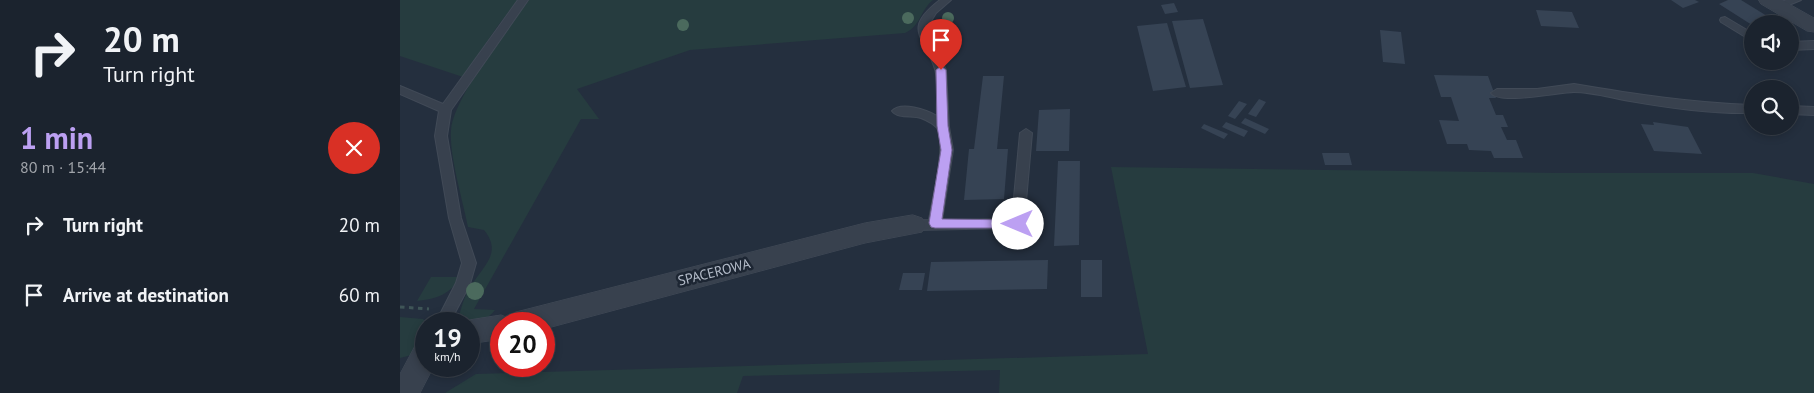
<!DOCTYPE html>
<meta charset="utf-8">
<style>
body{margin:0;font-family:"PT Sans",sans-serif;background:#242b36;color:#f1f3f6;height:100vh;display:flex;flex-direction:column;font-size:19px;white-space:nowrap}
*{box-sizing:border-box;margin:0}
p{font-size:16px;color:#a0a4aa}
.icon{flex:none;width:28px;height:28px;fill:none;stroke:currentColor;stroke-width:2;stroke-linecap:round;stroke-linejoin:round}
.map{position:relative;flex:1;overflow:hidden}
.drawer{display:flex;flex-direction:column;background:#1b232e;width:400px}
.drawer>*{flex:none}
.top-card{background:#1b232e;color:#f1f3f6;overflow:hidden}
.fabs{position:absolute;left:1344px;top:15px;display:grid;gap:10px}
.fabs a{display:grid;place-items:center;width:55px;height:55px;border-radius:50%;background:#1b232e;box-shadow:0 2px 8px #0003,0 0 0 1px #39404a;font-size:25px}
.speed{position:absolute;left:15px;top:312px;display:flex;gap:10px;font-size:25px;font-weight:700;text-align:center}
.speed>*{display:grid;place-content:center;width:65px;height:65px;border-radius:50%;background:#1b232e;box-shadow:0 2px 8px #0003,0 0 0 1px #39404a;line-height:1}
.speed small{font-size:12px;font-weight:400}
.speed .limit{border:8px solid #d22;background:#fff;color:#111}
.pin{position:absolute;display:grid;place-items:center;width:42px;height:42px;color:#fff;margin:-51px -21px;border-radius:50% 50% 50% 0;rotate:-45deg;box-shadow:0 0 5px #0007}
.pin .icon{rotate:45deg}
.me{position:absolute;width:55px;margin:-28px;rotate:270deg;stroke-linejoin:round;filter:drop-shadow(0 0 4px #0008)}
.turn{display:flex;align-items:center;gap:18px;height:105px;padding:0 20px;font-size:22px}
.turn .icon{width:65px;height:65px;stroke-width:2.5}
.turn b{display:block;font-size:35px;line-height:42px}
.round{display:grid;place-items:center;flex:none;width:52px;height:52px;border-radius:26px;background:#242b36}
.head{display:flex;align-items:center;justify-content:space-between;height:85px;padding:0 20px}
h1{font-size:30px;font-weight:700;line-height:38px;color:#bca0f2}
ul{padding:0;list-style:none}
li{display:flex;align-items:center;gap:15px;height:70px;padding:0 20px}
li div{flex:1}
li b{display:block;font-size:19px}
li em{font-style:normal}
main{display:flex;flex:1;min-height:0}
.map>svg:first-child{display:block}
.green{fill:#263c3f}
.building{fill:#364354}
.lines{fill:none;stroke-linecap:round;stroke-linejoin:round}
.lane-casing{stroke:#414a57;stroke-width:2}
.street-casing{stroke:#414a57;stroke-width:1}
.path{stroke:#3f5557;stroke-width:3;stroke-dasharray:4.5 4.5;stroke-linecap:butt}
.lane{fill:#38414e;fill-rule:evenodd}
.street{fill:#38414e;fill-rule:evenodd}
.tree{fill:#4b6a5d}
.route{fill:#bca0f2;stroke:#7a689d}
.labels{text-anchor:middle;dominant-baseline:central;stroke-width:5;stroke-linejoin:round;paint-order:stroke}
.street-label{font-size:14px;fill:#b4bcc9;stroke:#1d2633}
</style>
<main>
<section class="drawer">
<div class="top-card">
<div class="turn"><svg class="icon" aria-label="right" viewBox="0 0 24 24"><path d="M7 20v-9h11M14 6l5 5-5 5"/></svg><div><b>20 m</b>Turn right</div></div>
</div>
<div class="head"><div><h1>1 min</h1><p>80 m · 15:44</p></div><a class="round" style="background:#d93025;color:#fff"><svg class="icon" aria-label="close" viewBox="0 0 24 24"><path d="M6 6l12 12M18 6L6 18"/></svg></a></div>
<ul>
<li><svg class="icon" aria-label="right" viewBox="0 0 24 24"><path d="M7 20v-9h11M14 6l5 5-5 5"/></svg><div><b>Turn right</b></div><em>20 m</em></li>
<li><svg class="icon" aria-label="arrive" viewBox="0 0 24 24"><path d="M6 21V4h12l-3 4 3 4H6"/></svg><div><b>Arrive at destination</b></div><em>60 m</em></li>
</ul>
</section>
<div class="map">
<svg width="1414" height="393" viewBox="0 0 1414 393">
<rect width="100%" height="100%" fill="#242f3e"/>
<path class="green" d="M0,0H118L97,27L63,77L0,56Z
M129,0H533C520,10 521,26 505,33L290,50L177,89L199,119H181L74,309L95,310C88,320 77,321 65,322L59,316C62,305 65,295 71,286C83,266 103,253 84,230L68,227C63,201 49,155 51,130C53,99 109,26 129,0Z
M711,167L1157,173H1353L1414,184V393H599L600,370L343,376L337,393H45L76,374L748,354Z
M31,277H61C50,294 37,299 17,301Z
M0,317L23,319L27,324L26,331L15,354L0,358Z"/>
<path class="building" d="M1271,0H1295L1299,2L1283,8Z
M1328,0H1341L1380,24H1352V25L1319,4Z
M774,3L778,12L765,14L761,5Z
M1136,10L1172,12L1179,28L1141,26Z
M803,19L823,85L790,88L772,21Z
M767,23L786,87L753,91L737,26Z
M980,30L1001,32L1005,64L983,62Z
M1034,75L1088,76L1096,98H1089L1096,115H1103L1108,127H1101L1107,140H1116L1123,158H1094L1091,151L1069,150L1067,144H1047L1039,120L1059,121L1051,97H1041Z
M583,76H604L597,149H608L604,199L564,200L569,149H574Z
M859,99L866,102L856,117L848,114Z
M839,101L847,104L835,119L828,116Z
M670,109L669,151H636L639,110Z
M845,118L869,129L865,134L841,123Z
M826,122L848,131L844,137L822,127Z
M1253,122L1288,127L1302,154L1254,151L1241,124L1254,125Z
M804,124L828,134L824,139L801,128Z
M922,153H949L952,165H925Z
M658,161H680L679,245L654,246Z
M648,260L647,289L527,291L531,262Z
M681,260H702V297H681Z
M503,273H525L522,290H499Z"/>
<g class="lines">
<g class="lane-casing">
<path id="lane" d="M118,0H128L51,110L47,136L61,218L76,263L70,284L49,324H35L56,283L62,263L49,218L35,136L39,111L0,94V86L43,104Z
M540,0H551L536,13L528,26L529,37L546,70L549,127L553,150L542,220L612,219L620,133L626,129L632,133L624,224L623,228L513,230L508,229L507,225L508,221L529,220C532,200 547,144 537,128C534,124 526,120 521,118C512,115 498,119 492,111C501,101 527,110 537,116C536,102 539,83 535,69C525,36 501,30 540,0Z
M1386,0H1401L1379,9L1374,6Z
M1325,17L1352,33V41L1321,22L1320,20L1321,18Z
M1414,41V49L1390,50V42Z
M1174,84C1233,94 1292,103 1352,105V113C1312,114 1271,108 1230,101C1212,98 1192,92 1174,92C1159,92 1100,105 1091,93L1097,89H1137Z
M1390,106L1414,107V115L1390,114Z"/>
</g>
<g class="street-casing">
<path id="street" d="M1359,0H1382L1414,18V32L1407,31L1361,4Z
M513,215L522,218L525,225L522,232L465,243L144,329V324H101V339L69,344V324H59L69,320L101,315L106,317L116,312L465,223Z
M26,341V366H34L20,393H0V374L16,344Z"/>
</g>
<path class="path" d="M0,307L29,309"/>
<use href="#lane" class="lane"/>
<use href="#street" class="street"/>
</g>
<g class="tree">
<circle cx="508" cy="18" r="6"/>
<circle cx="548" cy="18" r="6"/>
<circle cx="283" cy="25" r="6"/>
<circle cx="75" cy="291" r="9"/>
</g>
<path class="route" d="M541,66L546,70L548,126L552,150L542,219L618,220L622,221L624,224L622,228H535L531,227L529,223L541,150L537,126L536,70Z"/>
<g class="labels">
<g class="street-label">
<text transform="translate(314 272) rotate(-14)">SPACEROWA</text>
</g>
</g>
</svg>
<div class="fabs">
<a><svg class="icon" aria-label="sound" viewBox="0 0 24 24"><path d="M4 9h4l5-4v14l-5-4H4zM17 9q2 3 0 6"/></svg></a>
<a><svg class="icon" aria-label="search" viewBox="0 0 24 24"><circle cx="10" cy="10" r="6"/><path d="M15 15l6 6"/></svg></a>
</div>
<div class="speed"><div>19<small>km/h</small></div><div class="limit">20</div></div>
<div class="pin" style="left:541px;top:70px;background:#d93025"><svg class="icon" aria-label="arrive" viewBox="0 0 24 24"><path d="M6 21V4h12l-3 4 3 4H6"/></svg></div>
<svg class="me" style="left:618px;top:224px" viewBox="-20 -20 40 40"><circle r="19" fill="#fff"/><path d="M0-13L10 11 0 6-10 11z" fill="#bca0f2"/></svg>
</div>
</main>
